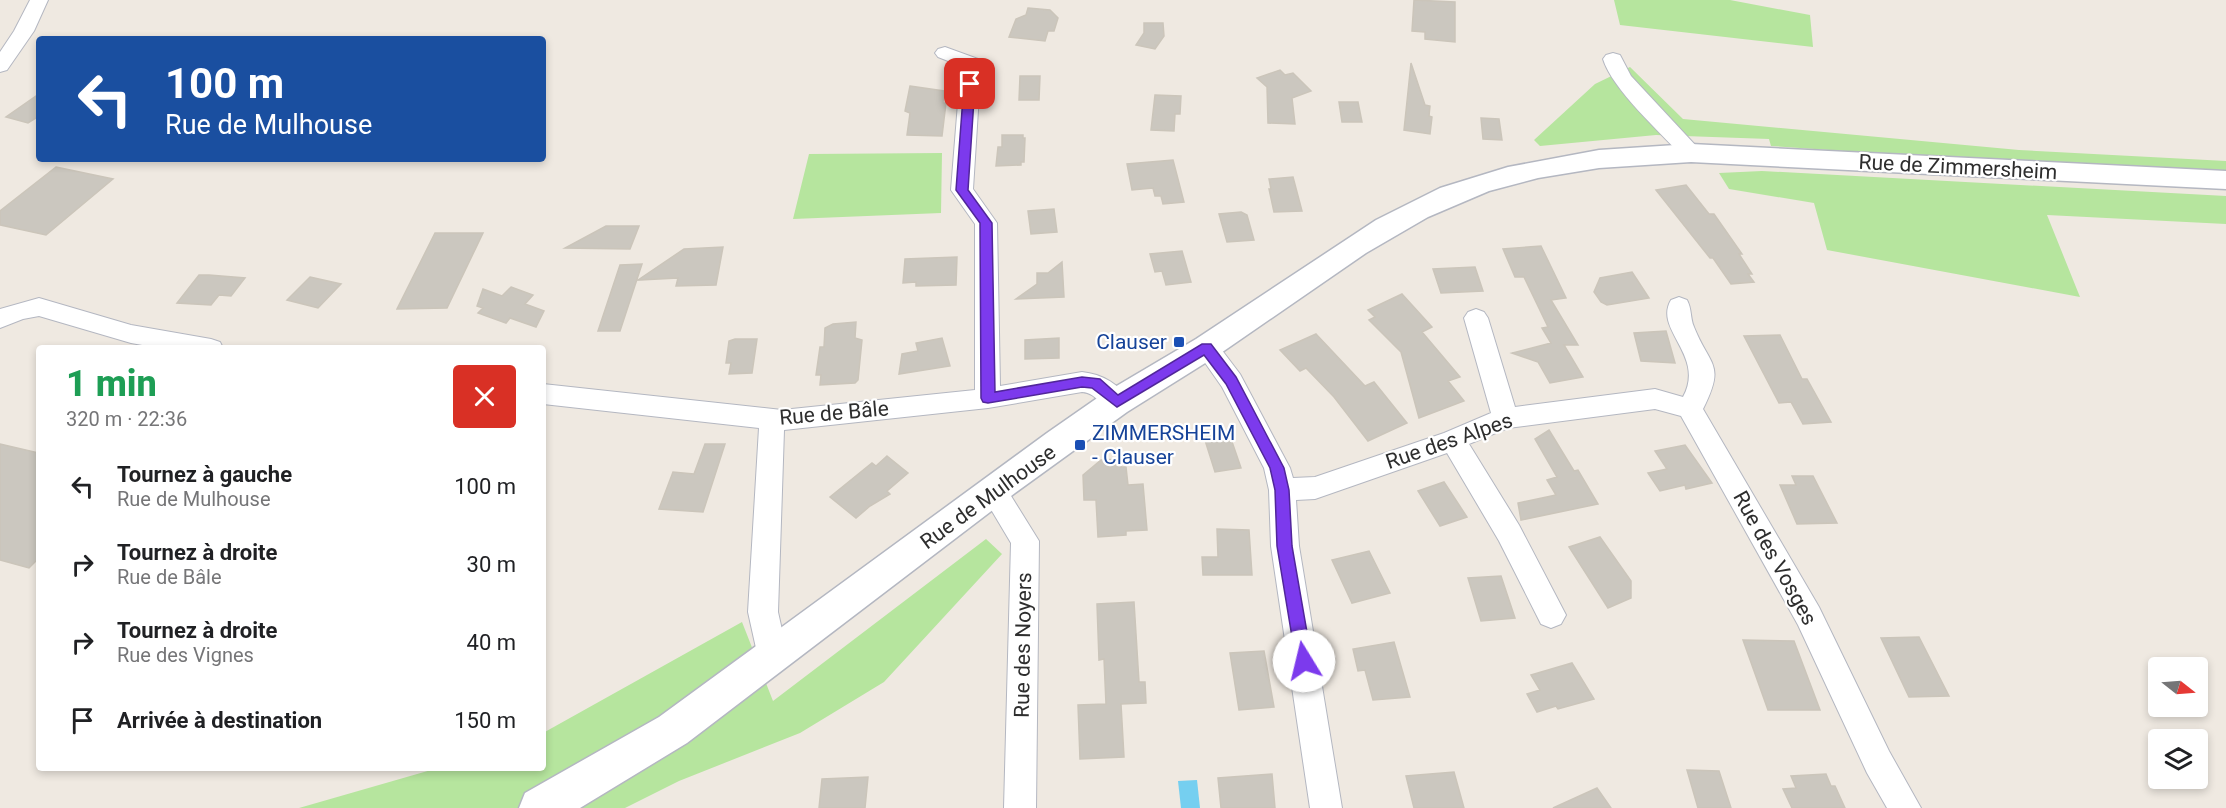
<!DOCTYPE html>
<html lang="fr">
<meta charset="utf-8">
<style>
body{margin:0;font-family:Roboto,sans-serif;background:#f2f2f2;color:#202124;height:100vh;display:flex;flex-direction:column;font-size:22px;white-space:nowrap}
*{box-sizing:border-box;margin:0}
p{font-size:20px;color:#757577}
.icon{flex:none;width:33px;height:33px;fill:none;stroke:currentColor;stroke-width:2;stroke-linecap:round;stroke-linejoin:round}
.map{position:relative;flex:1;overflow:hidden}
.sheet{position:absolute;left:36px;top:345px;width:510px;height:426px;display:flex;flex-direction:column;background:#fff;border-radius:6px;box-shadow:0 3px 9px #0003}
.sheet>*{flex:none}
.guide{position:absolute;left:36px;top:36px;width:510px;height:126px;border-radius:6px;box-shadow:0 3px 9px #0003;background:#1a4fa0;color:#fff;overflow:hidden}
.needle{width:39px;rotate:107deg}
.fabs{position:absolute;left:2148px;top:657px;display:grid;gap:12px}
.fabs a{display:grid;place-items:center;width:60px;height:60px;border-radius:6px;background:#fff;box-shadow:0 3px 9px #0003;font-size:30px}
.pin{position:absolute;display:grid;place-items:center;width:51px;height:51px;color:#fff;margin:-26px;border-radius:12px;box-shadow:0 3px 9px #0006}
.me{position:absolute;width:66px;margin:-33px;rotate:351deg;stroke-linejoin:round;filter:drop-shadow(0 0 4px #0008)}
.turn{display:flex;align-items:center;gap:21px;height:126px;padding:0 30px;font-size:27px}
.turn .icon{width:78px;height:78px;stroke-width:2.5}
.turn b{display:block;font-size:42px;line-height:51px}
.round{display:grid;place-items:center;flex:none;width:63px;height:63px;border-radius:6px;background:#f2f2f2}
.head{display:flex;align-items:center;justify-content:space-between;height:102px;padding:0 30px}
h1{font-size:36px;font-weight:800;line-height:45px;color:#1e9e55}
ul{padding:0;list-style:none}
li{display:flex;align-items:center;gap:18px;height:78px;padding:0 30px}
li div{flex:1}
li b{display:block;font-size:22px}
li em{font-style:normal}
.map>svg:first-child{display:block}
.green{fill:#b6e59e}
.water{fill:#75cff0}
.building{fill:#cbc7bf;stroke:#cbc5ba;stroke-width:1.5}
.lines{fill:none;stroke-linecap:round;stroke-linejoin:round}
.minor-casing{stroke:#b4b7c1;stroke-width:2}
.secondary-casing{stroke:#b4b7c1;stroke-width:3}
.minor{fill:#fff;fill-rule:evenodd}
.secondary{fill:#fff;fill-rule:evenodd}
.route{fill:#7c3aed;stroke:#51269a;stroke-width:1.5}
.transit-dot{fill:#1a4fb4;stroke:#fff;stroke-width:2}
.labels{text-anchor:middle;dominant-baseline:central;stroke-width:4.5;stroke-linejoin:round;paint-order:stroke}
.street-label{font-size:21px;fill:#2e2e2e;stroke:#fff}
.transit-label{font-size:21px;fill:#164399;stroke:#fff;text-anchor:end}
</style>
<div class="map">
<svg width="2226" height="808" viewBox="0 0 2226 808">
<rect width="100%" height="100%" fill="#efe9e1"/>
<path class="green" d="M1614,0H1730L1810,15L1813,47L1620,25Z
M1630,67L1683,119L2019,150L2226,161V173L2136,171L1771,146L1769,139L1656,135L1540,146L1534,140L1595,84Z
M942,153L941,213L793,219L809,154Z
M1762,171L2226,196V224L2047,215L2080,297L1827,250L1814,203L1729,189L1719,173Z
M986,539L1002,554L884,682L800,733L679,781L625,808H299L438,768H543V733L742,622L773,701Z"/>
<path class="water" d="M1197,780L1200,808H1181L1178,781Z"/>
<path class="building" d="M1414,0L1455,2V42L1425,39V32L1412,31Z
M1028,8L1050,10L1058,18L1054,31H1048L1045,41L1009,37L1016,19L1026,15Z
M1144,23H1163L1164,36L1155,49L1136,45L1144,33Z
M1411,63L1425,105L1430,106L1429,116L1432,117L1430,134L1404,130Z
M1280,70L1285,75L1293,73L1311,91L1292,98L1295,124L1268,123L1267,87L1257,78Z
M1020,76H1040L1039,100H1019Z
M910,86L944,91L943,103H946L942,136L907,135L910,113L905,111Z
M39,94V116L28,123L6,117Z
M1155,95L1181,96L1180,114H1175L1174,131L1151,130Z
M1339,102H1358L1362,122H1342Z
M1481,118L1499,119L1502,140L1483,139Z
M1002,135H1023V138H1025L1024,162H1021V165L996,166L998,147H1002Z
M1173,160L1184,202L1163,204L1161,196H1155L1153,188L1132,190L1127,164Z
M56,167L113,179L46,235L0,225V211Z
M1293,177L1302,211L1274,212L1269,189H1271L1269,179Z
M1686,185L1709,214H1714L1742,254H1739L1752,274H1748L1754,282L1731,284L1713,258H1710L1656,190Z
M1054,209L1057,232L1031,234L1028,211Z
M1241,212L1247,215L1254,240L1227,242L1219,214Z
M606,226H639L630,249L565,248Z
M435,233H483L447,308L397,309Z
M1541,246L1566,298L1551,300L1578,345H1564L1583,377L1550,383L1538,362L1512,353L1551,343L1542,328L1548,327L1524,277H1515L1503,249Z
M723,247L716,285L676,286L678,278L638,280L684,249Z
M1182,251L1191,282L1166,285L1162,271L1155,272L1150,254Z
M957,257L956,285L916,286V282L903,283L905,259Z
M1062,262L1064,297L1016,299L1037,284V273H1048Z
M642,264L620,331H598L620,265Z
M1475,267L1483,291L1441,293L1433,269Z
M1632,272L1649,298L1607,305L1601,302L1594,292L1600,278Z
M199,275H209L245,278L231,296L219,295L211,305L177,303Z
M310,277L341,284L318,308L287,300Z
M511,287L533,295L525,304L544,311L536,327L510,318L506,323L478,313L483,308L477,306L483,289L502,296Z
M1402,294L1432,327L1422,332L1460,377L1448,381L1464,401L1419,418L1401,352L1369,320L1375,317L1368,310Z
M856,322L855,338L862,340L858,380L855,383L820,385L821,375H816L820,347H824L825,328L833,324Z
M1666,331L1675,363L1641,361L1634,333Z
M1316,334L1365,386L1374,382L1407,423L1368,441L1334,397L1306,368L1300,371L1280,350Z
M1780,335L1802,379H1807L1831,422L1803,424L1791,402L1779,403L1744,336Z
M942,338L950,366L899,374L902,354L918,351L916,343Z
M1059,338V358L1025,359V340Z
M735,339H757L752,373L729,374L731,363H726L729,341Z
M1549,430L1574,471L1578,470L1598,504L1521,520L1518,503L1556,495L1547,480L1557,477L1535,439Z
M1229,433L1241,468L1215,472L1204,437Z
M0,444L39,453V558L29,568L0,560Z
M705,444H725L703,512L659,509L673,472L694,474Z
M1685,445L1712,483L1686,489L1685,485L1660,491L1648,473L1667,469L1655,451Z
M887,456L908,473L887,491L890,494L870,506L856,518L830,497L872,463L876,466Z
M1120,459L1121,467H1126L1128,485L1143,484L1147,530L1126,531V535L1098,537L1096,500H1084L1083,475L1101,460Z
M1792,476H1813L1837,523L1797,524L1780,485H1796Z
M1444,482L1467,517L1440,526L1418,491Z
M1217,529L1249,530L1252,575H1203L1202,557H1218Z
M1600,537L1631,581V598L1608,608L1569,547Z
M1369,551L1390,593L1352,603L1332,560Z
M1501,576L1515,618L1481,621L1468,578Z
M1134,602L1139,682H1145L1146,703L1121,704L1124,757L1080,759L1078,705L1106,704L1104,659L1099,660L1097,604Z
M1919,637L1949,696L1909,697L1881,638Z
M1743,640L1794,641L1820,710H1768Z
M1394,642L1410,697L1373,700L1365,670L1358,671L1353,649Z
M1264,651L1274,707L1239,710L1230,653Z
M1572,663L1594,699L1558,709L1556,706L1537,712L1527,694L1540,690L1531,675Z
M1687,770L1719,771L1731,808H1698Z
M1454,772L1464,808H1414L1406,776Z
M1272,774L1275,808H1221L1218,778Z
M1826,774L1831,786H1835L1845,808H1792L1783,789L1796,788L1791,776Z
M868,777L865,808H819L822,779Z
M1597,788L1611,808H1553Z"/>
<g class="lines">
<g class="minor-casing">
<path id="minor" d="M30,0H48L34,31L7,70L0,72V52L14,31Z
M945,47L978,59L981,63L973,189L997,223L1000,386L1082,372C1102,374 1120,384 1130,402L1126,409C1102,417 1101,393 1082,392L988,408L784,430L778,612L788,657L784,667L773,671L762,667L758,657L748,612L759,428L543,404V384L782,410L975,390V224L951,190L961,66L938,57L935,53L938,49Z
M1613,53L1620,55L1631,76L1698,148L1702,153L1698,158L1691,160L1684,158C1661,133 1612,89 1603,59L1606,55Z
M1679,297L1687,300C1692,309 1690,318 1694,327C1710,367 1726,363 1703,409L1819,607L1889,751L1921,808H1887L1867,773L1798,625L1681,416L1655,409L1508,428L1469,444L1519,525L1566,615L1561,624L1551,628L1541,624L1499,541L1447,453L1315,499L1296,500L1299,546L1342,808H1310L1271,546L1269,490L1264,468L1222,387L1194,347L1197,341L1206,338L1215,341L1240,374L1290,468L1293,478L1315,477L1444,433L1491,413L1464,318L1468,312L1476,309L1484,312L1488,318L1515,407L1655,389L1683,397C1706,355 1653,330 1671,300Z
M39,298L131,325L211,339L220,342L223,348H159L131,343L39,316L23,319L0,328V309Z
M993,480L1003,483L1039,541L1036,808H1004L1011,543L980,491L983,483Z"/>
</g>
<g class="secondary-casing">
<path id="secondary" d="M1691,144L2226,171V189L1691,162L1599,168L1538,178L1489,191L1428,217L1366,253L1218,355L1127,412L1015,493L687,743L580,808H519L525,793L659,717L1047,433L1103,394L1196,339L1376,220L1440,188L1508,167L1599,150Z"/>
</g>
<use href="#minor" class="minor"/>
<use href="#secondary" class="secondary"/>
</g>
<path class="route" d="M970,81L975,84L968,190L992,223L995,392L1082,377L1100,379L1118,395L1202,344H1211L1236,377L1284,468L1289,490L1292,546L1312,661L1309,666L1304,668L1298,666L1296,661L1277,546L1275,490L1270,468L1226,384L1204,355L1117,407L1092,388L1082,387L988,403L983,402L981,398L980,223L956,190L964,84Z"/>
<g class="transit-dot">
<rect x="1173" y="336" width="12" height="12" rx="3"/>
<rect x="1074" y="439" width="12" height="12" rx="3"/>
</g>
<g class="labels">
<g class="street-label">
<text transform="translate(1958 167) rotate(3)">Rue de Zimmersheim</text>
<text transform="translate(834 413) rotate(-5)">Rue de Bâle</text>
<text transform="translate(1449 441) rotate(-19)">Rue des Alpes</text>
<text transform="translate(988 497) rotate(-36)">Rue de Mulhouse</text>
<text transform="translate(1775 558) rotate(61)">Rue des Vosges</text>
<text transform="translate(1023 645) rotate(-89)">Rue des Noyers</text>
</g>
<g class="transit-label">
<text x="1167" y="342">Clauser</text>
<text x="1092" y="433" text-anchor="start">ZIMMERSHEIM<tspan x="1092" dy="24">- Clauser</tspan></text>
</g>
</g>
</svg>
<div class="fabs">
<a><svg class="needle" viewBox="-14 -14 28 28"><path d="M0-13l5 13h-10z" fill="#e53935"/><path d="M0 13l5-13h-10z" fill="#757577"/></svg></a>
<a><svg class="icon" aria-label="layers" viewBox="0 0 24 24"><path d="M12 4l9 5-9 5-9-5zM3 14l9 5 9-5"/></svg></a>
</div>
<div class="pin" style="left:970px;top:84px;background:#d93025"><svg class="icon" aria-label="arrive" viewBox="0 0 24 24"><path d="M6 21V4h12l-3 4 3 4H6"/></svg></div>
<svg class="me" style="left:1304px;top:661px" viewBox="-20 -20 40 40"><circle r="19" fill="#fff"/><path d="M0-13L10 11 0 6-10 11z" fill="#7c3aed"/></svg>
<div class="guide">
<div class="turn"><svg class="icon" aria-label="left" viewBox="0 0 24 24"><path d="M17 20v-9H6M10 6l-5 5 5 5"/></svg><div><b>100 m</b>Rue de Mulhouse</div></div>
</div>
<section class="sheet">
<div class="head"><div><h1>1 min</h1><p>320 m · 22:36</p></div><a class="round" style="background:#d93025;color:#fff"><svg class="icon" aria-label="close" viewBox="0 0 24 24"><path d="M6 6l12 12M18 6L6 18"/></svg></a></div>
<ul>
<li><svg class="icon" aria-label="left" viewBox="0 0 24 24"><path d="M17 20v-9H6M10 6l-5 5 5 5"/></svg><div><b>Tournez à gauche</b><p>Rue de Mulhouse</p></div><em>100 m</em></li>
<li><svg class="icon" aria-label="right" viewBox="0 0 24 24"><path d="M7 20v-9h11M14 6l5 5-5 5"/></svg><div><b>Tournez à droite</b><p>Rue de Bâle</p></div><em>30 m</em></li>
<li><svg class="icon" aria-label="right" viewBox="0 0 24 24"><path d="M7 20v-9h11M14 6l5 5-5 5"/></svg><div><b>Tournez à droite</b><p>Rue des Vignes</p></div><em>40 m</em></li>
<li><svg class="icon" aria-label="arrive" viewBox="0 0 24 24"><path d="M6 21V4h12l-3 4 3 4H6"/></svg><div><b>Arrivée à destination</b></div><em>150 m</em></li>
</ul>
</section>
</div>
